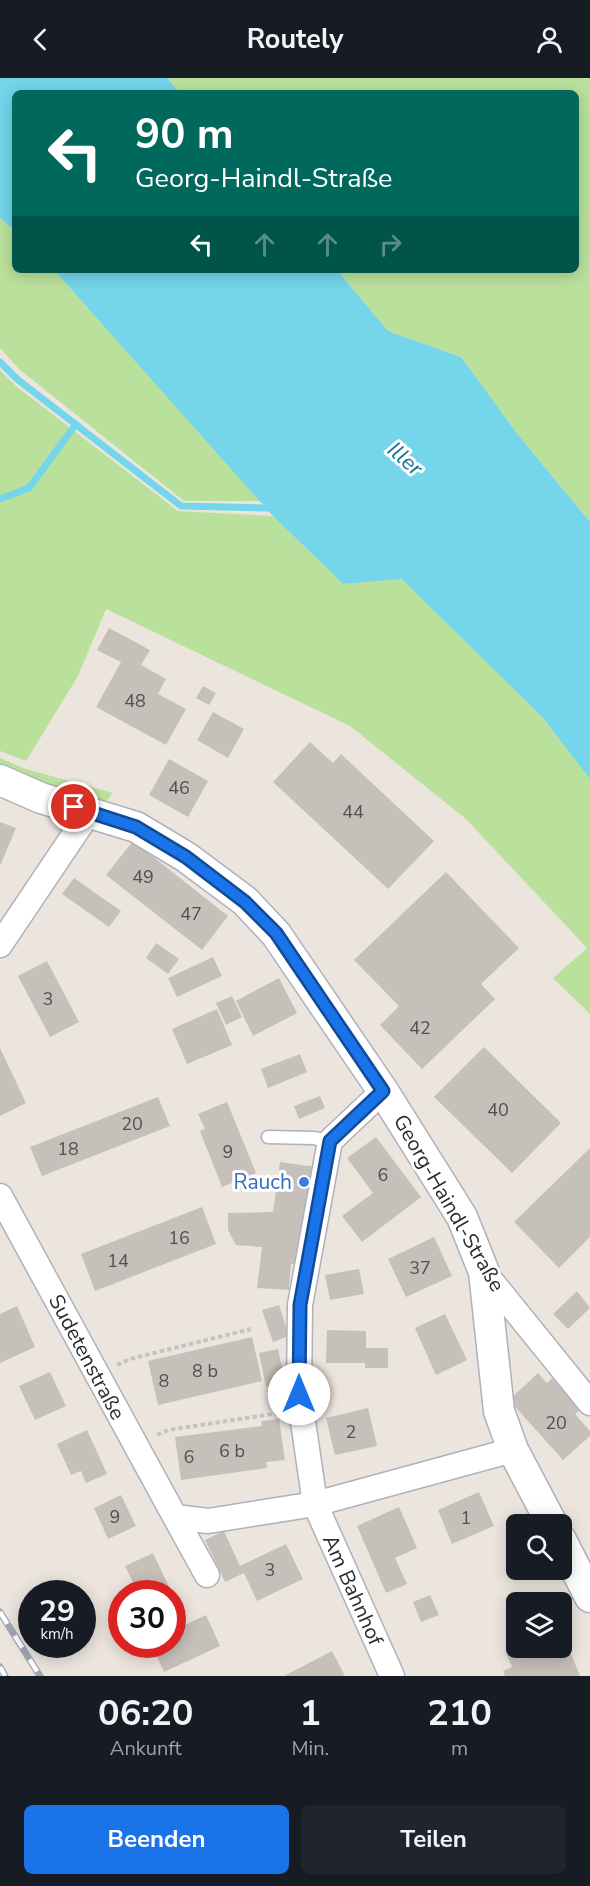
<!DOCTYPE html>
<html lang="de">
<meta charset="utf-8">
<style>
body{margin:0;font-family:"Nunito Sans",sans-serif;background:#20242c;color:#f1f3f6;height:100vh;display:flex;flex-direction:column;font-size:22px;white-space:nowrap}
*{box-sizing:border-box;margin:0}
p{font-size:20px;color:#9ea1a6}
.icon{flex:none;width:33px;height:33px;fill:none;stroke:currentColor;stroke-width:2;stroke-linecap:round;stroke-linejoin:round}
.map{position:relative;height:1598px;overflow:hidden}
.side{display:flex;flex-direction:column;background:#171b24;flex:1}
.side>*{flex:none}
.hud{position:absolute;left:12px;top:12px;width:567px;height:183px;border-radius:9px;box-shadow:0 3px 15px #0003;background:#00695c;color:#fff;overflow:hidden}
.controls{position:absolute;left:506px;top:1436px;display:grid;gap:12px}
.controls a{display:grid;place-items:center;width:66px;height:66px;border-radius:9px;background:#171b24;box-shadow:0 3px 15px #0003;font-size:30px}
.speed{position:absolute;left:18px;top:1502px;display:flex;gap:12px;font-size:30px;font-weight:700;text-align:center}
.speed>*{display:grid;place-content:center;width:78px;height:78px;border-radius:50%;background:#171b24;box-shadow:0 3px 15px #0003;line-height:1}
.speed small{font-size:15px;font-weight:400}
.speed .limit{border:9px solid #d22;background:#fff;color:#111}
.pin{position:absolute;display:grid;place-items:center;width:51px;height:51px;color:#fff;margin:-26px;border:3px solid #fff;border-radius:50%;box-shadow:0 2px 6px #0007}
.me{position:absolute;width:66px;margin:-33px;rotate:0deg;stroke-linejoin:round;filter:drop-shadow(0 0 4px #0008)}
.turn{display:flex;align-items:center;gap:21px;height:126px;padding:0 24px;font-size:27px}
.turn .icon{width:78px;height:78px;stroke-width:2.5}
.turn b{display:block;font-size:42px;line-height:51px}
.lanes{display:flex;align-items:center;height:57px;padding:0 24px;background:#0003;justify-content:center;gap:30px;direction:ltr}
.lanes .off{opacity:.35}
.eta{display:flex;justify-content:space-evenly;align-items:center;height:102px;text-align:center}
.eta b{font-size:36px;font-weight:700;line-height:42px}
.cta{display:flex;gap:12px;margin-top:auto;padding:12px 24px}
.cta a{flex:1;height:69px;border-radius:9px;background:#1a73e8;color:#fff;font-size:24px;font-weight:700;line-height:69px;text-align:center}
.cta a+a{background:#20242c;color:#f1f3f6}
header{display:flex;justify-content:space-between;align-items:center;height:78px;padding:0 24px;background:#171b24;font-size:27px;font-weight:700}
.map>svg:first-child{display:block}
.green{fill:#bae19c}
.water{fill:#75d5ea}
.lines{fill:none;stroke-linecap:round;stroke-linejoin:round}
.stream{stroke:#75d5ea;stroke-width:7}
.building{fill:#c5c0b9}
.service-casing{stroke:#aeb1bb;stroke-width:15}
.minor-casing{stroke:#aeb1bb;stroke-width:27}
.tertiary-casing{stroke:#aeb1bb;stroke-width:33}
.path{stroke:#c4c4c4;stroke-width:4;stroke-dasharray:4.5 3;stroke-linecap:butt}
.service{stroke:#fff;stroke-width:12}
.minor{stroke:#fff;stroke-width:24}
.tertiary{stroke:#fff;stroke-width:30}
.rail-casing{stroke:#a1a5b4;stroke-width:7}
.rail{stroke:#fff;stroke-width:4.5;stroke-dasharray:14;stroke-linecap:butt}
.route-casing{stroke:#114b97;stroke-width:15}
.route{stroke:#1a73e8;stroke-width:10}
.shop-dot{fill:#3f7fe0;stroke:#fff;stroke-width:2}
.labels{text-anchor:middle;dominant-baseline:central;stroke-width:6;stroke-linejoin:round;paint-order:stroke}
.number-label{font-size:18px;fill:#52504e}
.shop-label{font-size:21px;fill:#366cbe;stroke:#fff;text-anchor:end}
.street-label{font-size:21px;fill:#2b2b2b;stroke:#fff}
.water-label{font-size:22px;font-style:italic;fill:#137597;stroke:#fff}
</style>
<header><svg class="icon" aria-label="back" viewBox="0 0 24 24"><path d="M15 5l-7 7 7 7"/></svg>Routely<svg class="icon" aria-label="person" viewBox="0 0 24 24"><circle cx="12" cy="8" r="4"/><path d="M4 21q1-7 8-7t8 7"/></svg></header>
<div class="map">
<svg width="590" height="1598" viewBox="0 0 590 1598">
<rect width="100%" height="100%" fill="#ece5de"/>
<path class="green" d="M167,0H590V444L519,358L461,279L388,253L337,192H576V15H180Z
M0,140L15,153V192H54L261,423H184L19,291L0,270Z
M0,292L16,308L178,433L273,438L343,506L402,500L543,640L590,701V936L553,900L587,870L466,741L350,648L106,531L78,598L26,683L0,673Z
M0,680L26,691L113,715L105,725L0,692Z"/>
<path class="water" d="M0,0H167L180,15H15V153L0,140Z
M54,192H337L388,253L461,279L519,358L590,444V701L543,640L402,501L343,506L273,438Z"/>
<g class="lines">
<path class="stream" d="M0,284L17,301L181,428L267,430L274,427
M0,421L29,410L76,346"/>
</g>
<path class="building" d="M109,550L150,572L141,587L166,601L158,616L186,631L166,667L96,629L121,584L97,572Z
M203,608L216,615L209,627L196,620Z
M213,634L244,651L228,680L197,662Z
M310,664L333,685L341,676L434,763L388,811L273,704Z
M169,681L208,703L188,739L149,717Z
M0,744L16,750L0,788Z
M133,763L228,838L202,872L106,797Z
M446,794L519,870L481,906L495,921L422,991L380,947L399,928L354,882Z
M74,800L121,833L109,849L62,816Z
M156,865L179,881L168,896L146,880Z
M213,879L222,898L177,919L168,900Z
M47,883L79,944L50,959L18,898Z
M279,900L297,935L253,958L236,923Z
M232,918L242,939L226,947L216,925Z
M217,931L232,967L187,986L172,951Z
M484,969L561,1045L512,1095L434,1019Z
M0,970L26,1025L0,1038Z
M300,976L307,994L268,1010L261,991Z
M320,1018L325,1030L299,1041L294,1028Z
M158,1019L170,1048L42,1098L30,1069Z
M227,1024L256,1095L222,1109L200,1053L205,1051L198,1036Z
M376,1059L421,1119L362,1164L342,1138L373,1115L347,1080Z
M590,1070V1159L559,1190L514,1144Z
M280,1084L316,1089L301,1187L291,1186L289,1212L257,1210L262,1169L236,1167L228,1152V1135L273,1134Z
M202,1129L216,1166L95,1213L81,1176Z
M434,1159L452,1198L406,1219L388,1181Z
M359,1191L364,1216L330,1222L325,1197Z
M577,1213L590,1230L568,1251L553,1236Z
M279,1227L289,1258L273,1264L262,1232Z
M17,1228L35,1269L0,1285V1236Z
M445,1236L467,1282L436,1297L415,1250Z
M327,1252L366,1253V1270H388V1290H365V1285H326Z
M252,1259L262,1303L158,1327L148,1283Z
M278,1271L285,1304L266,1309L259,1275Z
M50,1294L66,1328L35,1342L19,1308Z
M538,1295L547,1305L552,1300L580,1332L575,1336L590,1353V1358L563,1382L509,1322Z
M368,1330L377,1368L335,1377L326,1340Z
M279,1341L285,1382L266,1384L267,1390L181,1402L175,1359L262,1348L261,1343Z
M87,1352L107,1396L86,1405L81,1393L71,1397L57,1366Z
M479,1414L494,1448L452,1466L438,1432Z
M121,1417L136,1448L108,1461L94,1430Z
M399,1429L417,1470L395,1480L407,1506L386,1515L357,1448Z
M224,1453L240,1488L286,1466L303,1501L257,1523L244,1495L225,1504L205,1462Z
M153,1475L172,1515H138L125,1488Z
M430,1517L439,1537L421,1544L413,1524Z
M206,1537L220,1568L164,1594L151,1566H172V1553Z
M561,1551L580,1598H505L503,1593L512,1589L505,1573L516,1568L561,1569Z
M332,1573L345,1598H284Z"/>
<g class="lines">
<g class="service-casing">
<path id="service" d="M268,1059L313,1060L330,1063"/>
</g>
<g class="minor-casing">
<path id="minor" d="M0,867L90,733
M383,1013L330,1063L300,1227L299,1316L315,1426L392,1598
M0,1118L175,1439L208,1443L315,1426L513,1372
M484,1194L590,1325
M175,1439L207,1497"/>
</g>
<g class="tertiary-casing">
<path id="tertiary" d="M0,702L41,720L136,749L186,779L245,823L276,856L383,1013L462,1139L484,1194L499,1333L513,1372L552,1446
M561,1462L590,1519"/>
</g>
<path class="path" d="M117,1287L130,1281L251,1251
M157,1357L168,1352L279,1335"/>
<use href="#service" class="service"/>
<use href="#minor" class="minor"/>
<use href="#tertiary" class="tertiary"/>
<g class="rail-casing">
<path id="rail" d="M0,1534L40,1598
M0,1589L5,1598"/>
</g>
<use href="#rail" class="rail"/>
</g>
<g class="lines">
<g class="route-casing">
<path id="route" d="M74,729L136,749L186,779L245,824L276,855L383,1013L330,1063L300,1227L299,1316"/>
</g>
<use href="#route" class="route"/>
</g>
<circle class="shop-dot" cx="304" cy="1104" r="6"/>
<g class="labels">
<g class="number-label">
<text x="135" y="623">48</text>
<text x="179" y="710">46</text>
<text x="353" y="734">44</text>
<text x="143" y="799">49</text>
<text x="191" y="836">47</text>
<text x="48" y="921">3</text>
<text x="420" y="950">42</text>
<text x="498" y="1032">40</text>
<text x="132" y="1046">20</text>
<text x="68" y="1071">18</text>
<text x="228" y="1074">9</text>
<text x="383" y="1097">6</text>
<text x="179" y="1160">16</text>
<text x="118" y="1183">14</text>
<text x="420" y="1190">37</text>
<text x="205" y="1293">8 b</text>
<text x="164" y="1303">8</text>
<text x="556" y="1345">20</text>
<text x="351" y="1354">2</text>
<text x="232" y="1373">6 b</text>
<text x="189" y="1379">6</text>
<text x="115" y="1439">9</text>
<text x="466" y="1440">1</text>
<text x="270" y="1492">3</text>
</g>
<g class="shop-label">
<text x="292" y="1104">Rauch</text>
</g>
<g class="street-label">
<text transform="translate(449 1125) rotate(60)">Georg-Haindl-Straße</text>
<text transform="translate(87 1279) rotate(62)">Sudetenstraße</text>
<text transform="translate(353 1512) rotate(66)">Am Bahnhof</text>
</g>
<g class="water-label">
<text transform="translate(405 381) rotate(41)">Iller</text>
</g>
</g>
</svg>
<div class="controls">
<a><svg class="icon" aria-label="search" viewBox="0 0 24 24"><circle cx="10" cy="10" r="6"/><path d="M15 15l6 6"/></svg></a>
<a><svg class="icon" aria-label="layers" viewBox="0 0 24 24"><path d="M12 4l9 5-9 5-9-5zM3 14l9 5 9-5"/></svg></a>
</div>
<div class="speed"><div>29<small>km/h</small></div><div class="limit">30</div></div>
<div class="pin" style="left:74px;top:729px;background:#d93025"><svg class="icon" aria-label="arrive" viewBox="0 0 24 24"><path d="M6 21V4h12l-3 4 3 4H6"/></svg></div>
<svg class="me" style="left:299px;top:1316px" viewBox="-20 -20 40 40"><circle r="19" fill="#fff"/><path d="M0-13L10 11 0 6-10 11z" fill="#1a73e8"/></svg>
<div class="hud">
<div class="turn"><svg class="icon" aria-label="left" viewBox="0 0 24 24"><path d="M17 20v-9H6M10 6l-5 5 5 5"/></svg><div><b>90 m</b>Georg-Haindl-Straße</div></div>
<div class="lanes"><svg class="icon" aria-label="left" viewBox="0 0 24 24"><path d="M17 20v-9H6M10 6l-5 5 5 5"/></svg><svg class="icon off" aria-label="ahead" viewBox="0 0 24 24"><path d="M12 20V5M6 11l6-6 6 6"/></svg><svg class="icon off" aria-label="ahead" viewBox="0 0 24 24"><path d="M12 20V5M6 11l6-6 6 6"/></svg><svg class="icon off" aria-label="right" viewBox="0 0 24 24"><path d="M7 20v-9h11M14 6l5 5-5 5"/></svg></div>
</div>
</div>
<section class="side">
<div class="eta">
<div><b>06:20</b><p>Ankunft</p></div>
<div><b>1</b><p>Min.</p></div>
<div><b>210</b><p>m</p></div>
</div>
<div class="cta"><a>Beenden</a><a>Teilen</a></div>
</section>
